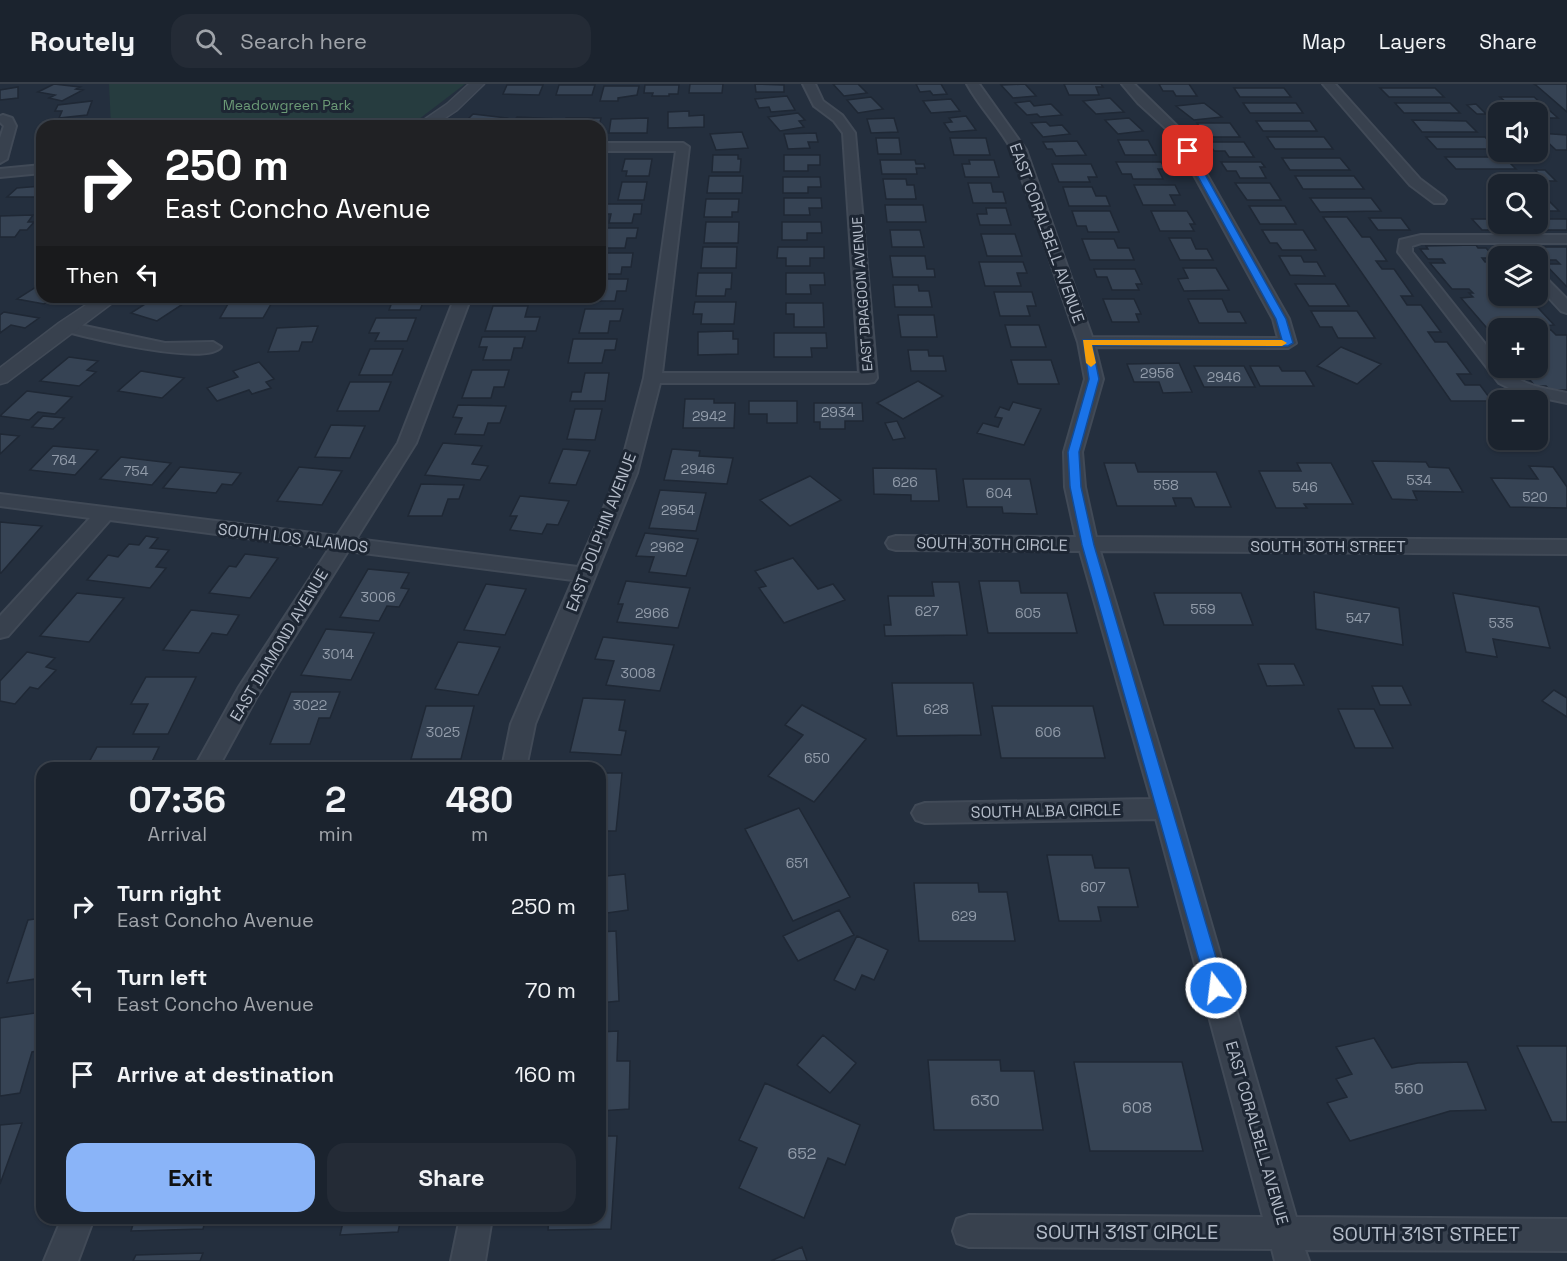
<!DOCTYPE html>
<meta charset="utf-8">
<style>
body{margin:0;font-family:"Space Grotesk",sans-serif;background:#242b36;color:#f1f3f6;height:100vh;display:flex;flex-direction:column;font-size:22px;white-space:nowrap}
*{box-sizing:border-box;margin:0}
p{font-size:20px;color:#a0a4aa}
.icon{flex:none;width:33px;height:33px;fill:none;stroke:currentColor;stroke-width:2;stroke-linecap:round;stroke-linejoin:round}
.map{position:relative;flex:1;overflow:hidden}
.details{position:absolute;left:36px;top:678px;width:570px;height:462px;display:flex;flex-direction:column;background:#1b232e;border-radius:18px;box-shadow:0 2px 4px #0004,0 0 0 2px #39404a}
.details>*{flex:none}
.banner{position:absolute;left:36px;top:36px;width:570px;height:183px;border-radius:18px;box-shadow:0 2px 4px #0004,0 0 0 2px #39404a;background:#202124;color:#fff;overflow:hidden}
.controls{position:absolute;left:1488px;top:18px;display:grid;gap:12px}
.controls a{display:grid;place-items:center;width:60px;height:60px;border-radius:12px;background:#1b232e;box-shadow:0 2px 4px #0004,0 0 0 2px #39404a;font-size:30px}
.pin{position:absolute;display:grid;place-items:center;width:51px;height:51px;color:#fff;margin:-26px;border-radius:12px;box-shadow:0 3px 9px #0006}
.me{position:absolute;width:66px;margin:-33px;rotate:345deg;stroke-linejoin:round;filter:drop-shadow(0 0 4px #0008)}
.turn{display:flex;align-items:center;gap:21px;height:126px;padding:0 30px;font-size:27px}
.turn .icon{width:78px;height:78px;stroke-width:2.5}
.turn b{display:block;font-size:42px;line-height:51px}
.then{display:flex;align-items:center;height:57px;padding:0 30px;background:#0003;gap:12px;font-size:22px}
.eta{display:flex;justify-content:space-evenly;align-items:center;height:102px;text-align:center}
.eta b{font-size:36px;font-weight:700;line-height:42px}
.primary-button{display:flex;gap:12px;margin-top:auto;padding:12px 30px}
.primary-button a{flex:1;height:69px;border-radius:18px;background:#8ab4f8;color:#111;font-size:24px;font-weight:700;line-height:69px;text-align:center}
.primary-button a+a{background:#242b36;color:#f1f3f6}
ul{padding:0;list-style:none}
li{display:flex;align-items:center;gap:18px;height:84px;padding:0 30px}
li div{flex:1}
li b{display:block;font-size:22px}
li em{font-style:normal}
header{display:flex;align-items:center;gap:36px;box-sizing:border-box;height:84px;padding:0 30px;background:#1b232e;border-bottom:2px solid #39404a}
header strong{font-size:28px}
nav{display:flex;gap:33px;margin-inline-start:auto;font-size:21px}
.search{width:420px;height:54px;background:#242b36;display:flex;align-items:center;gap:15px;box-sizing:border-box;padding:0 21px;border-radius:18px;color:#a0a4aa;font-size:22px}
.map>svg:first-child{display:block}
.green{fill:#263c3f}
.building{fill:#364354;stroke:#1f2835;stroke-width:1.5}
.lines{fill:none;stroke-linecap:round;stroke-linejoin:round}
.minor-casing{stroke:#414a57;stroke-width:4}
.tertiary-casing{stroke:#414a57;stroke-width:3}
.minor{fill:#38414e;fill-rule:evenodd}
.tertiary{fill:#38414e;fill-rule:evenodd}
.route{fill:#1a73e8;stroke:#114b97;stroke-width:1.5}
.slow{fill:#f59e0b}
.labels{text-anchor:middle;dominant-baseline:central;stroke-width:6;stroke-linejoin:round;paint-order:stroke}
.far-park-label{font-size:14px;fill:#6b9a76;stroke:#1d2633}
.far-street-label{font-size:14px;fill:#b4bcc9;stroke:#1d2633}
.number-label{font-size:14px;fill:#929caa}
.street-label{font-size:16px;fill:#b4bcc9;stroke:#1d2633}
.near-number-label{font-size:16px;fill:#929caa}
.near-street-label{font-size:20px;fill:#b4bcc9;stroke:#1d2633}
</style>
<header>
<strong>Routely</strong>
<div class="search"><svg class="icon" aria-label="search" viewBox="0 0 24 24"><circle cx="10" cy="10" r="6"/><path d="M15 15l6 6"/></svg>Search here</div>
<nav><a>Map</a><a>Layers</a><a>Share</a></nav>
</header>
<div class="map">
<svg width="1567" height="1177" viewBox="0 0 1567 1177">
<rect width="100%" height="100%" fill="#242f3e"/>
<path class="green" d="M109,0H465L410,42H111Z"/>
<path class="building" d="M54,0L80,3L76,5L83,6L62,17L49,14L55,11L38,8Z
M690,0H723L722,9H689Z
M755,0L784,1V8H756Z
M833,0H858L867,9L844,12Z
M916,0H941L947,10L933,11L930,7L920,8Z
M1025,0L1036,12L1013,14L1001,1Z
M1064,0H1101L1103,3H1096L1099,11H1069Z
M1159,0H1189L1197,12H1176L1173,7H1163Z
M1534,0H1567V28L1537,2Z
M507,1H543L539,11L503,10Z
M559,1H595L592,11H556Z
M645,1H679L678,10H669V12H652L653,9H644Z
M604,2H639L637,11L618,14V17H600Z
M18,3V14L0,16V6Z
M1234,4H1284L1291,13H1240Z
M1380,4H1435L1444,13H1389Z
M787,12L795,26L771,28L769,23L759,24L755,15Z
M871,13L883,25L858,29L847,16Z
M1500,13H1534L1558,34H1538V28H1518Z
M1110,14L1124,28L1096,30L1083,17Z
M951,15L960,27L931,29L923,17Z
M92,17L87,31L59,34L62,27H55L58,21Z
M1030,17L1034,22L1051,20L1062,31L1040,33L1037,30L1027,31L1015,19Z
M1204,19L1222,33L1194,36L1176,22Z
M1243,19H1296L1303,29H1250Z
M1395,19H1450L1460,29H1404Z
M1476,20L1486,30H1477L1467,21Z
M689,27V32L704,31V43L668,44V28Z
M798,29L805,36L799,37L804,43L780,47L768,33Z
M473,30L507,34L498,42L463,40Z
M966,32L976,46L950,48L944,39L952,38L949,34Z
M517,33L557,35L552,42H510Z
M566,34H601L599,42H563Z
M648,34L647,49H609L611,35Z
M894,34L898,48L871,49L867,35Z
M1129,34L1143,47L1118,50L1105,36Z
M76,36L74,42H44V40Z
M1412,36L1466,37L1477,48H1422Z
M1256,37H1310L1317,47H1263Z
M1046,38L1050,42L1062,41L1070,50L1043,53L1031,39Z
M1197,39H1230L1240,53H1213L1208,45H1201Z
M742,48L748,64L716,66L710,50Z
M816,49L818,58H808L810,64L788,65L784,50Z
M1538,49L1567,51V66H1556Z
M1267,53H1324L1333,65H1275Z
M1426,53H1485L1496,65H1437Z
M876,54H899L901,70H878Z
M950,54H986L990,71H954Z
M1118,56H1148L1156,71H1125Z
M1077,57L1086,71L1056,72L1052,65H1047L1043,58Z
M1208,58H1244L1254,73H1229L1225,67H1214Z
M713,71H738V75H741L740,88H712Z
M784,71H820V81H808V87H784Z
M1445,73H1504L1516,85H1456Z
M1282,74H1340L1350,86H1290Z
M625,75H652L649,92H626L627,87H622Z
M880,76H915L916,80H924L925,84H916L917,90H882Z
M969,76H994L999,93H965L962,80H970Z
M1116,78H1161L1165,85H1158L1163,95H1133L1131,90H1122Z
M1221,78H1261L1265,83H1260L1266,94H1240L1236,87H1227Z
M1052,80H1091L1097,93H1088L1090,98H1059Z
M1535,86H1545L1556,97H1546Z
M709,92H743L742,109H707Z
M1295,92H1354L1364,105H1303Z
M1492,92H1523L1532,100H1500Z
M783,93H820L821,103H808V109H783Z
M883,95H906L907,101H914L916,115H886Z
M622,98H647L644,116H618Z
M968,99H991L993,108H1003L1006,119H973Z
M1235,99H1270L1281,116H1247Z
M1134,101H1175L1180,111H1170L1175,121H1143Z
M42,102V113H7L17,104Z
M1063,103H1092L1096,112H1106L1110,122H1069Z
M1538,112H1544L1559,127H1538Z
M784,114H821L822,124H809L810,131H784Z
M1310,114H1371L1381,127L1320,128Z
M706,115H739L738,128H732V133H704Z
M607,120H642L641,130H634L632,139H609L611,130H605Z
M885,121H923L926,138H887Z
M1249,122H1285L1296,140H1260Z
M986,124H1006L1011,141H980L977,130H987Z
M1072,127H1110L1119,148H1088L1086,142H1077Z
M1151,127H1187L1195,140H1190L1194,147H1160Z
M33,131L28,138H34L27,146H20L15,153H0V132Z
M1323,133H1347L1362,153H1370L1387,177H1376L1382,185H1394L1413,212H1401L1407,221H1421L1441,248H1428L1435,258H1447L1471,290H1457L1465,301H1480L1492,317H1451Z
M1369,134H1401L1410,146H1378Z
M1472,135H1498V140H1538V135H1567V146H1482Z
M706,138H739L738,159H704Z
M782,138H821L822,149H807V156H782Z
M600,144H638L636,154H627L625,164H600Z
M890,146H920L924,163H892Z
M1262,146H1303L1316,166H1282L1277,159H1270Z
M981,150H1015L1022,172H987Z
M1169,154H1191L1196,165H1207L1213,176H1180Z
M1082,155H1114L1118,164H1129L1134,176H1090Z
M1476,161L1478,164H1486L1495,174H1482L1485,178L1498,177V212L1528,213L1554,241L1542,242L1546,246H1551L1556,251H1567V306H1550L1546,302H1535L1524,289L1544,288L1538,283V244L1486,243L1461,214L1473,213L1469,209H1473L1469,205H1452L1430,179H1445L1442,175H1428L1420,165H1428L1426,162Z
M703,163H737L736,184H701Z
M778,163H824V174H810V182H786V174H777Z
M1538,163H1567V203L1545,180H1560L1556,176H1542L1533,166H1541Z
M600,169H633L631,183H622L621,190H600Z
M890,172H925L927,185H934L935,193H893Z
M1279,172H1301L1304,178H1317L1325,192L1290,191Z
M979,178H1023L1027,189H1017L1021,202H985Z
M1183,184H1216L1229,206L1184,207L1178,195L1188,194Z
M1094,185H1135L1142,200H1136L1139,206H1112L1107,193H1097Z
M698,189H732L731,205H726L725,212H696Z
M786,189H824L825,201H810L811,210H786Z
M600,195H628L626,207H617L615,217H586L587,213H600Z
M42,199V213H55L44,220L17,215Z
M1295,200H1335L1349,222H1309Z
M893,201H918L919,207H929L932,223H895Z
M994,208H1032L1036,222H1027L1030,232H1000Z
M156,213H168L186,218L157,237L131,229Z
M232,213H275L263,234H220Z
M394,213H425L420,226H389Z
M1103,215H1134L1141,230H1136L1139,238H1112Z
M1188,215H1222L1228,228H1240L1246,239H1199Z
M695,218H736L734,240H701L702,230H693Z
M786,219H823L824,243H794V230H786Z
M493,222H528L525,233H540L536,247H485Z
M585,225H623L620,237H610L608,249H579Z
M1311,227H1357L1375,254H1338L1332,243H1320Z
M4,228L39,234L25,244L11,241L0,249V231Z
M898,231H934L937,253H901Z
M376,234H416L407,257H375L379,249H369Z
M1005,241H1039L1046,263H1011Z
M318,242L312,258H302L299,267L268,268L277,244Z
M733,247V255H738V270L698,271V248Z
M774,249H826L827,264H811L812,273H774Z
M482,253H525L522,264H514L511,276H483L487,263H479Z
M573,255H617L615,266H605L602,279H568Z
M1341,263L1381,280L1357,300L1317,282Z
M370,265H403L392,291H359Z
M908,266H928L929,272H943L946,287H911Z
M69,273L98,277L87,286L96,288L79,302L40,297Z
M1011,276H1051L1059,300H1018Z
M259,278L274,295L266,298L271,304L252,310L249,306L217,317L207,304L238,293L233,287Z
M1179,279L1192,308L1163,309L1159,298H1134L1127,280Z
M1194,282H1244L1255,303H1204Z
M1250,282H1279L1282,287H1305L1314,302H1260Z
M472,286H509L504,303H494L491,314H462Z
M141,287L184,294L162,314L118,307Z
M585,289H609L605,317H570L572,308H581Z
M918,297L943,312L903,335L877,319Z
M350,298H391L379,327H337Z
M27,307L72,313L55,330L38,328L29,336L0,332Z
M685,315H714V319H735L734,344H683Z
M749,317H797V339H767V330H749Z
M1013,318L1041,325L1024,361L977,349L983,339L998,343L1002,334L995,333L1000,323L1009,326Z
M814,319H862L863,337H845V345H820V338H814Z
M458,321L506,322L500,339H488L484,351L455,350L462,334L453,333Z
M575,325H602L595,356L567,355Z
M43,332L64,334L53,345L32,343Z
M897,337L905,354L893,356L885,339Z
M331,341L365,342L350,374L315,373Z
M0,350L19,352L0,370Z
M443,359L482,362L472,380L488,382L480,396L425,391Z
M53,362L98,366L75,391L30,386Z
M563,365L590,367L576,401L549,399Z
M672,365L700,367L699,372L733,374L727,400L664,396Z
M121,373L171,379L152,401L100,395Z
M1372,377L1426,378L1429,383L1449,384L1463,408L1413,407L1417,416L1392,415Z
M1104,379H1135L1138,388H1216L1231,423H1195L1191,414H1173L1176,422H1117Z
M1297,379H1331L1353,420H1304L1307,424H1276L1259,387H1301Z
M1529,382L1553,383L1567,403V424L1510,423L1491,394L1538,395Z
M180,383L241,389L232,401L222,400L216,409L163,404Z
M299,383L342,387L322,421L277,417Z
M873,384L936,385L939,417H911V411L874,410Z
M810,392L841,416L790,442L760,416Z
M963,395H1030L1037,430L1003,429L1002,423H967Z
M421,400L464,401L459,415H448L442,432H408Z
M660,406L706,409L696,447L649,444Z
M520,412L569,417L558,441L547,440L542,450L510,446L517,432H510Z
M0,438L42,442L1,489H0Z
M645,449L698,455L686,492L649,488L654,473L636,472Z
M146,452L158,454L150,464L169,466L156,483L166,484L150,504L87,496L108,471L118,473L129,460L139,461Z
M245,470L278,474L250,514L209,509L229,482L236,483Z
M793,474L818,505L833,500L845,516L784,539L759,504L766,502L755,487Z
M368,485L409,489L401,504L409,505L399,523L387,522L379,537L340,533Z
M626,497L690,504L678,544L617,538L623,520H618Z
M979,497H1019L1021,509H1067L1077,549H988Z
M932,498H959L967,551L885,552L884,541H891L888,512H934Z
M486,500L526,505L505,551L464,546Z
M1314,508L1399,524L1403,561L1316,545Z
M77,509L124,514L89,558L40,552Z
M1154,509H1241L1253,541H1164Z
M1453,509L1539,523L1550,564L1493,555L1497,573L1466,568Z
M191,526L239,531L227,551L212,549L199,569L163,566Z
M326,545L374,549L351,596L301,591Z
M603,553L674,561L660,607L606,601L614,577L595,575Z
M458,558L500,563L478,611L435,605Z
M27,568L55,574L46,583L56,586L38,605L30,603L15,620L0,617V597Z
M1258,580H1294L1304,601L1267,602Z
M146,593H196L168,650H133L148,620H131Z
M892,599H973L981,651L897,652Z
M1372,602H1402L1411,621H1380Z
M1554,606L1567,614V633L1542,617Z
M291,608H340L330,634H319L310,660H270Z
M583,614L625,616L619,646L626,647L621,671L570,668Z
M802,621L866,655L814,718L768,692L803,651L785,641Z
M426,622H474L461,675H411Z
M992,622H1093L1105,674H1001Z
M1338,625H1374L1393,664H1355Z
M97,663H159L149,684H100L101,682H87Z
M261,679H308L306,684H259Z
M600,689H622L616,747H600Z
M799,724L850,813L793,837L745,745Z
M605,765L607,792L625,790L628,826L600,830V766Z
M1047,771H1092L1095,784H1129L1138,823H1098L1101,837H1059Z
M914,799H978L979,808H1007L1015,857H919Z
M839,826L854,851L798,877L783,852Z
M42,834V894L7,899L28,836Z
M616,847L619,917L600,919V848Z
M857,852L888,866L874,896L862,891L855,906L834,896Z
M42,928V966L32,968L20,1009L0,1012V934Z
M618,947L617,977H630L629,1025L600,1027V948Z
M823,951L856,979L830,1009L797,981Z
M1374,954L1392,984L1418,979L1467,978L1486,1026L1450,1027L1350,1057L1327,1019L1347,1013L1336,995L1352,990L1336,963Z
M1517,962H1567V1038H1552Z
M928,976H1000L1001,987H1034L1043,1046H934Z
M1074,978H1182L1203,1067H1090Z
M765,999L860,1041L845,1081L828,1074L804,1134L739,1104L757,1064L739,1056Z
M22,1039L0,1100V1041Z
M600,1052H617L611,1145L548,1146L549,1134H600Z
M135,1134H206L203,1145L131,1147Z
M344,1134H401L398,1148L340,1151Z
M802,1163L807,1177H771Z
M203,1169L200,1177H133L136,1171Z"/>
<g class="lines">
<g class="minor-casing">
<path id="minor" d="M803,0H815L823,17L842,31L855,49L877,294L874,298L868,299H660L637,389L535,640L526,684H502L511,640L573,496L348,467L256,614L218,684H194L239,603L329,465L110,436L8,552L0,554V532L90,434L0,422V410L337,452L398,359L455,213H471L416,359L356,455L578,483L619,389L644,294L676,67H600V59H683L689,63L662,289H859L843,49L834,37L814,22Z
M967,0H979L1026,66L1092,253L1278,254L1273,235L1171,49L1138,19L1122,0H1134L1182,47L1289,235L1296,259L1288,264L1095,263L1103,295L1082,368L1085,403L1096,453L1567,456V470L1100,467L1178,725L1296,1133L1567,1135V1167L1305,1166L1309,1177H1275L1272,1165L969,1163L957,1159L953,1147L957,1135L969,1131L1263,1133L1156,735L925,739L916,736L912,729L916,722L925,719L1151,715L1080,467L896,466L889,464L886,459L889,454L896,452L1076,453L1065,403L1064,368L1085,295L1078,258L1012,66C999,42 980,24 967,0Z
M1323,0H1335L1420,95L1444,113L1446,116L1444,119H1434L1410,101Z
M3,31L12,34L16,42L7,75L0,79V54L4,42L0,38V32Z
M42,81V89L0,93V85Z
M1421,151H1567V159H1421L1412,162V168L1498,276V284H1505C1520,302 1545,304 1567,309V319L1519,309L1499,299L1398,168L1400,156Z
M1538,189L1543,191L1567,215V229L1561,227L1538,202Z
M66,238L165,259L213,258L221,263C206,283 86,253 60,246L58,243L60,240Z
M62,1134H94L78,1177H44Z
M460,1134H492L485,1177H451Z"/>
</g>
<g class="tertiary-casing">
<path id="tertiary" d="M469,0H484L457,26L433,42H415L447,20Z
M98,213H120L7,298L0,300V284L59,239Z"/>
</g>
<use href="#minor" class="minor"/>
<use href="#tertiary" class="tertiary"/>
</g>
<path class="route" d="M1185,66L1192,67L1286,235L1293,259L1288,262L1092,261L1099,295L1079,368L1081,403L1094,461L1225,904L1222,910L1216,912L1210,910L1207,904L1082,461L1070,403L1068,368L1089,295L1083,256H1282L1276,235L1184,67Z"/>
<path class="slow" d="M1083,256H1282L1287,259L1282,262L1092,261L1096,279L1091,283L1086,279Z"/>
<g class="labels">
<g class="far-park-label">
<text x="287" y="21">Meadowgreen Park</text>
</g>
<g class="far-street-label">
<text transform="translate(862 210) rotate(-94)">EAST DRAGOON AVENUE</text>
</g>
<g class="number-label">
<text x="1157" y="289">2956</text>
<text x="1224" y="293">2946</text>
<text x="838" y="328">2934</text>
<text x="709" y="332">2942</text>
<text x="64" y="376">764</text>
<text x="698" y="385">2946</text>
<text x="136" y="387">754</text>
<text x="1419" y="396">534</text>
<text x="905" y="398">626</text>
<text x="1166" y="401">558</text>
<text x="1305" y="403">546</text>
<text x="999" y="409">604</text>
<text x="1535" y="413">520</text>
<text x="678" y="426">2954</text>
<text x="667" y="463">2962</text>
<text x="378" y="513">3006</text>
<text x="1203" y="525">559</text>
<text x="927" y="527">627</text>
<text x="652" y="529">2966</text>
<text x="1028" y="529">605</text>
<text x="1358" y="534">547</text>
<text x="1501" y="539">535</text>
<text x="338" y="570">3014</text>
<text x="638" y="589">3008</text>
<text x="310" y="621">3022</text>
<text x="936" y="625">628</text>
<text x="443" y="648">3025</text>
<text x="1048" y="648">606</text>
<text x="817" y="674">650</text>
<text x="797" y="779">651</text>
<text x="1093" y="803">607</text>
<text x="964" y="832">629</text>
</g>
<g class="street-label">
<text transform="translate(1047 149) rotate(70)">EAST CORALBELL AVENUE</text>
<text transform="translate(601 448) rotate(-69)">EAST DOLPHIN AVENUE</text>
<text transform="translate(293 454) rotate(7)">SOUTH LOS ALAMOS</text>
<text transform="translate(992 460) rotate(1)">SOUTH 30TH CIRCLE</text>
<text x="1328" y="462">SOUTH 30TH STREET</text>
<text transform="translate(279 561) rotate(-59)">EAST DIAMOND AVENUE</text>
<text transform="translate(1046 727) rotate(-1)">SOUTH ALBA CIRCLE</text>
<text transform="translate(1257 1049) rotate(74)">EAST CORALBELL AVENUE</text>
</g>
<g class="near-number-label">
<text x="1409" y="1004">560</text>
<text x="985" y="1016">630</text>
<text x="1137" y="1023">608</text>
<text x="802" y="1069">652</text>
</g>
<g class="near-street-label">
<text x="1127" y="1148">SOUTH 31ST CIRCLE</text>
<text x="1426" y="1150">SOUTH 31ST STREET</text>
</g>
</g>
</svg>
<div class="controls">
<a><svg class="icon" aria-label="sound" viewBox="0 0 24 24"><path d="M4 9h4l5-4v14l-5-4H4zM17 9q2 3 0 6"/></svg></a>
<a><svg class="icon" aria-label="search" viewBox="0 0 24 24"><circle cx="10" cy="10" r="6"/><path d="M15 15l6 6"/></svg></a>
<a><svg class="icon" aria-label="layers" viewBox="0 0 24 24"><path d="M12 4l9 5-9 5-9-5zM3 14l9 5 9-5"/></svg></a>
<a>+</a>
<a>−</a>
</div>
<div class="pin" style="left:1188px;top:67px;background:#d93025"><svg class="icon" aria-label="arrive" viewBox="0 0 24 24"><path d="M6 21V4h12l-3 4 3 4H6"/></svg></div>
<svg class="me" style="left:1216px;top:904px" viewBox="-20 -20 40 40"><circle r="17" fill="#1a73e8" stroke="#fff" stroke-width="3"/><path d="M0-11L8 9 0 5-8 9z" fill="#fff"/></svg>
<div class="banner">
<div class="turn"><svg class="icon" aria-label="right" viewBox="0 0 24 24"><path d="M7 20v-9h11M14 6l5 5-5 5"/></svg><div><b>250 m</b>East Concho Avenue</div></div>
<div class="then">Then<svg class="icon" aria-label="left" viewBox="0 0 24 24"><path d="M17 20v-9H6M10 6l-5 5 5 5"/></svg></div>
</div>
<section class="details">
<div class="eta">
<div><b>07:36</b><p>Arrival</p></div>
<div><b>2</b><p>min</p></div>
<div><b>480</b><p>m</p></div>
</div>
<ul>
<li><svg class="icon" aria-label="right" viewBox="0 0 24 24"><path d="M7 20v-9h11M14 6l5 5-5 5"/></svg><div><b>Turn right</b><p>East Concho Avenue</p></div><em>250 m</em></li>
<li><svg class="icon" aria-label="left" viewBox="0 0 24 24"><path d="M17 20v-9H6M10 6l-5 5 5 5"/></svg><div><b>Turn left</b><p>East Concho Avenue</p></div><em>70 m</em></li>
<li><svg class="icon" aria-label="arrive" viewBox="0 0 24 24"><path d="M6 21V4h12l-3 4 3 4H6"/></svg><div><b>Arrive at destination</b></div><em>160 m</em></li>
</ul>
<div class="primary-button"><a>Exit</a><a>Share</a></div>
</section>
</div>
